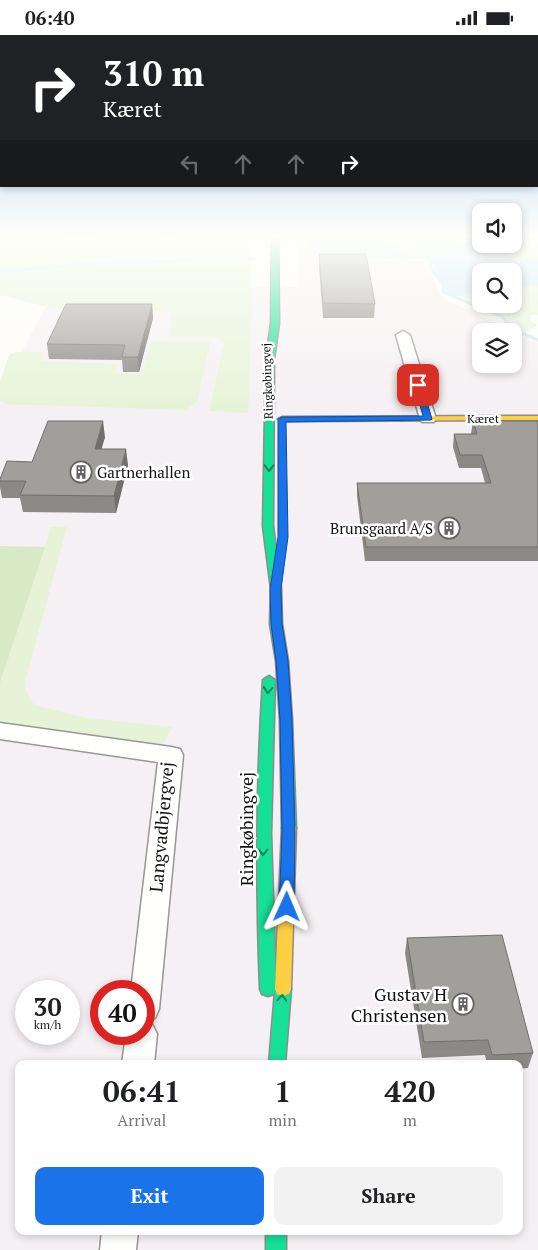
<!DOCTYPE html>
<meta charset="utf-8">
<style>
body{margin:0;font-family:"PT Serif",serif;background:#f2f2f2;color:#202124;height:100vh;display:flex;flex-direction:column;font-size:19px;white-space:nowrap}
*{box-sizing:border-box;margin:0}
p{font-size:16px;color:#757577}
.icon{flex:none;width:28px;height:28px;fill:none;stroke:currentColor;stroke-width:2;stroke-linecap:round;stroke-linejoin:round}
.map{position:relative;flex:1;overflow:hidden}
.sheet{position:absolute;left:15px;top:1025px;width:508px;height:175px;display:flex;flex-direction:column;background:#fff;border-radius:10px;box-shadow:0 2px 8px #0003}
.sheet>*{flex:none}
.top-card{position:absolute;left:0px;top:0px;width:539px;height:152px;box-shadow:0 2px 8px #0003;background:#202124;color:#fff;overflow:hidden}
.buttons{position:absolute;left:472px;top:168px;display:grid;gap:10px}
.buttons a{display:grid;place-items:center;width:50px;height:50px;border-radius:10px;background:#fff;box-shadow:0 2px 8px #0003;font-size:25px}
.speed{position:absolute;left:15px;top:945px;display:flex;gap:10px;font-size:25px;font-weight:700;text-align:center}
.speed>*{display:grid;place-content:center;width:65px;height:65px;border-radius:50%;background:#fff;box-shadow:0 2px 8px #0003;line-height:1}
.speed small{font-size:12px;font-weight:400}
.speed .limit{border:8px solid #d22;background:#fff;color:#111}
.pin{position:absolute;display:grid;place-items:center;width:42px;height:42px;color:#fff;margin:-21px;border-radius:10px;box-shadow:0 2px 8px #0006}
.me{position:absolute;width:55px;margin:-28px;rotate:1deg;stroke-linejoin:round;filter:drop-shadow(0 0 4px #0008)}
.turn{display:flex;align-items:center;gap:18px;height:105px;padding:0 20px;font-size:22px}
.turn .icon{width:65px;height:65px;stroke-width:2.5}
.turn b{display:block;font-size:35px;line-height:42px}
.lanes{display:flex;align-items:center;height:48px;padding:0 20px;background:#0003;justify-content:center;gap:25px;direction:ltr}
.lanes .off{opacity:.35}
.eta{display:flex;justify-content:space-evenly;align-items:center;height:85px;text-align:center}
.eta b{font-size:30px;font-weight:700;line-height:35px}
.primary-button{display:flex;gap:10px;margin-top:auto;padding:10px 20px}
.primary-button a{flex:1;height:58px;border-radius:10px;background:#1a73e8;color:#fff;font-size:20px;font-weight:700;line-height:58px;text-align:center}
.primary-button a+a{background:#f2f2f2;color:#202124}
.status{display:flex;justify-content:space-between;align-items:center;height:35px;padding:0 25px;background:#fff;direction:ltr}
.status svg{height:14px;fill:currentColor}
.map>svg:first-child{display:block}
.industrial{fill:#f5f0f3;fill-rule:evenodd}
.green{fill:#e7f3d7;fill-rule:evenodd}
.forest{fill:#d8eac5}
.water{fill:#cde8f7}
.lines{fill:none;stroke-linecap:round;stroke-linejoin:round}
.stream{stroke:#cde8f7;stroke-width:3}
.street-casing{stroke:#979795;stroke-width:3}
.fast-casing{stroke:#8e8d8b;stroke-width:3}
.slow-casing{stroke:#8e8d8b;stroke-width:3}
.street{fill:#fffffe;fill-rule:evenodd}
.fast{fill:#16e098;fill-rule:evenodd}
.slow{fill:#ffcf43;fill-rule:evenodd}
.wall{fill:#8a8986}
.shaded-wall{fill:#716f6d}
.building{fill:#a19f9c;stroke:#716f6d}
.oneway{stroke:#14835b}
.route{fill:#1a73e8;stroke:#114b97}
.labels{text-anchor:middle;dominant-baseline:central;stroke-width:5;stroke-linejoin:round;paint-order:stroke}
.far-street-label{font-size:12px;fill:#111;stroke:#fff}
.poi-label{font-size:15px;fill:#111;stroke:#fff;text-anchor:start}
.near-street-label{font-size:18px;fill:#111;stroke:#fff}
.near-poi-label{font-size:18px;fill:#111;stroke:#fff;text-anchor:end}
</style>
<div class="status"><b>06:40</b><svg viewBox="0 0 49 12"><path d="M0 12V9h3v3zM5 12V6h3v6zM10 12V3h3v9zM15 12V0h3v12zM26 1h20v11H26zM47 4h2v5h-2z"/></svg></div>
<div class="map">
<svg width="538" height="1215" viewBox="0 0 538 1215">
<rect width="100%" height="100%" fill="#fdfcf7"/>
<path class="industrial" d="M298,223L426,226L442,263L538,308V1215H0V356L56,253L299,252ZM481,296H514V329H481ZM26,956H69V999H26ZM101,956H144V999H101ZM19,1029H519V1196H19Z"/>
<path class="green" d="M296,202H481V209H514V202H538V280H531V286L537,290L524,299L512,293L506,282L452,257L435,225L298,223ZM481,236H514V269H481Z
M248,203L252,259L248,378L209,376L224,309L219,302L169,301L172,276L68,277L0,260V205Z
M150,306L210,307L197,367L185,375L5,369L0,366V347L9,320L16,317H43L41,326L117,329L115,338L142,339Z
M51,492H67L24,651L34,670L87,683L173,692L159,714L0,691V648Z"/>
<path class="forest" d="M0,202H248L0,205Z
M0,511L45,512L0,648Z"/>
<path class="water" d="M312,202H386L407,224L326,223L310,216L309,207Z
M401,202H450L510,222L538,224V250L514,253V236H481V257L456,261L447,257L433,229L422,222Z"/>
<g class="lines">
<path class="stream" d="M400,223L430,222
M428,224L431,226L430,231L444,251L443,257L503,282L512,294L538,305
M0,237L95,228L254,224"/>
<g class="street-casing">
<path id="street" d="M403,296L410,300L436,384L434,387H422L420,384L396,300Z
M0,688L171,712L180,714L183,720L159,974L155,983L146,987L152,989L157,999L154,1029H122L126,999H144V956H131L158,727L0,704Z
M102,1196H138L136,1215H100Z"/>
</g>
<g class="fast-casing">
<path id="fast" d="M272,202H278L279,288L274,324L273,491L281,554L282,589L288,626L292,685L296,793L294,797L289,798L284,797L282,793L280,685L276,626L270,589L271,554L263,491L266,324L271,288Z
M269,641L275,645L271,799L276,952L277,949L283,947L289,949L291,954L285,1029H269L275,956L274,959L268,961L262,959L260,954C256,851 256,748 263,645Z
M266,1196H286V1215H266Z"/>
</g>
<g class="slow-casing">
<path id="slow" d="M538,381V385L282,386L278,384L282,382Z
M289,788L294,789L296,793L291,954L289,959L283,961L277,959L275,954L282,793L284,789Z"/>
</g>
<use href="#street" class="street"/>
<use href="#fast" class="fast"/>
<use href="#slow" class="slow"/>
</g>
<path class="wall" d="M319,219L375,269L374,283H323L319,232Z
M152,269L153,283L139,337H123L122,325L49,324L47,309Z
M473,386H538V526H365L357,461V448H485L481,433H459L453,412L454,399H471Z
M105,402L101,414L128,430L116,478L23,477L20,463H2L0,452V444L32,427Z
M407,903L533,1018L528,1033L519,1034V1029H487L485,1020L422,1023L405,918Z"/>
<path class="shaded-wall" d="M152,269L153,283L139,337L138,322Z
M103,386L105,402L97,430L95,414Z
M126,414L128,430L116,478L114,461Z"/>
<path class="building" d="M319,219H366L375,269L323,268Z
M66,269H152L138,322H122L125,310L47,309Z
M48,386H103L95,414H126L114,461L20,460L26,446H0V444L7,426L32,427Z
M473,386H538V512H366L357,448H491L482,420H460L454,399H477Z
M502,900L533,1018L492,1020L488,1005L424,1007L407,903Z"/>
<defs><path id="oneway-chevron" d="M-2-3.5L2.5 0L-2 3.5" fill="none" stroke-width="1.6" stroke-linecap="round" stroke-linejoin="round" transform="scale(1.25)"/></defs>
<g class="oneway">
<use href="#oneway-chevron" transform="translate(269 433) rotate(91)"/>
<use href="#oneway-chevron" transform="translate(268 655) rotate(95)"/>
<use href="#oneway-chevron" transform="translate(263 817) rotate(91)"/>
<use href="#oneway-chevron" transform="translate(282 963) rotate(-86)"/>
</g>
<linearGradient id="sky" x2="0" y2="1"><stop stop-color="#9dc9ee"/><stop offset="0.54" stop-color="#fefefb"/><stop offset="1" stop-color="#fefefb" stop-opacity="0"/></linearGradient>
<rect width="538" height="372" fill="url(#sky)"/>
<path class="route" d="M418,348L422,350L432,384L431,385L286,387L288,502L281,554L282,589L288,626L292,685L295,798L294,872L292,876L287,878L281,876L279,872L282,798L280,685L276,626L271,589L270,554L278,502V384L282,382L423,381L414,350Z"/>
<defs>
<g id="building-ring" transform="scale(1.125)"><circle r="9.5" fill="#fff" stroke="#646362" stroke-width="1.5"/><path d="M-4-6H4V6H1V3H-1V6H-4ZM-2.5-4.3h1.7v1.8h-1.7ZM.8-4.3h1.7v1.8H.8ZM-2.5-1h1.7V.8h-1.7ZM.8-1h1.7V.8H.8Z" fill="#646362"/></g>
</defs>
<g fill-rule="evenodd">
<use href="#building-ring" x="81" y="437"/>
<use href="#building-ring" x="449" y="493"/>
<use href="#building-ring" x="463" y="969"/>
</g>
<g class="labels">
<g class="far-street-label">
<text transform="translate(267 346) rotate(-92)">Ringkøbingvej</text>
<text x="483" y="383">Kæret</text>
</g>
<g class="poi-label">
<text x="97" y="437">Gartnerhallen</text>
<text x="433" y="493" text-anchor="end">Brunsgaard A/S</text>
</g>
<g class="near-street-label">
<text transform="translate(161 792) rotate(-85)">Langvadbjergvej</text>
<text transform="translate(246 794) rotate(-90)">Ringkøbingvej</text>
</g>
<g class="near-poi-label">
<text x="447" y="959">Gustav H<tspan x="447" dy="21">Christensen</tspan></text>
</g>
</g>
</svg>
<div class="buttons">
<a><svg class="icon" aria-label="sound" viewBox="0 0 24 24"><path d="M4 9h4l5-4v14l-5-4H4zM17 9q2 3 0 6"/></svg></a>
<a><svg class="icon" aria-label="search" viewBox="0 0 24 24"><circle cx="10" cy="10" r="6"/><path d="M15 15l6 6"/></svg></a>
<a><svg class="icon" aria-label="layers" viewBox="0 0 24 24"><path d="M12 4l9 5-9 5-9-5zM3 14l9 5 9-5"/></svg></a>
</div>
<div class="speed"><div>30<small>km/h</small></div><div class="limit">40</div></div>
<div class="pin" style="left:418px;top:350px;background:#d93025"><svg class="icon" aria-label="arrive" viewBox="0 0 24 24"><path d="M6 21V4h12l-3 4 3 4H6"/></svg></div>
<svg class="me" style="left:287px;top:872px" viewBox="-20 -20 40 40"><path d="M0-17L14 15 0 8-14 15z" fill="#1a73e8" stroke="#fff" stroke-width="4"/></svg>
<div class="top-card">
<div class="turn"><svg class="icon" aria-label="right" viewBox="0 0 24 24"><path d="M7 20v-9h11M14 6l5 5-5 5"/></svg><div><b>310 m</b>Kæret</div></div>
<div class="lanes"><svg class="icon off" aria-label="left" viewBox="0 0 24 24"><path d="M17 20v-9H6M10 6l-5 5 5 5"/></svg><svg class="icon off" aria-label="ahead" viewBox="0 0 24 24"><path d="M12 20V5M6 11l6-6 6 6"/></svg><svg class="icon off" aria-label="ahead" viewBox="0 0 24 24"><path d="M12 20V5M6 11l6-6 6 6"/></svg><svg class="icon" aria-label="right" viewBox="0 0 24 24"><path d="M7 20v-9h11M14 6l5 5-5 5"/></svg></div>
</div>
<section class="sheet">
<div class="eta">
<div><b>06:41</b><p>Arrival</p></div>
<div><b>1</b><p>min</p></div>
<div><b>420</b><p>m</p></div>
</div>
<div class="primary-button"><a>Exit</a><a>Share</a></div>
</section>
</div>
